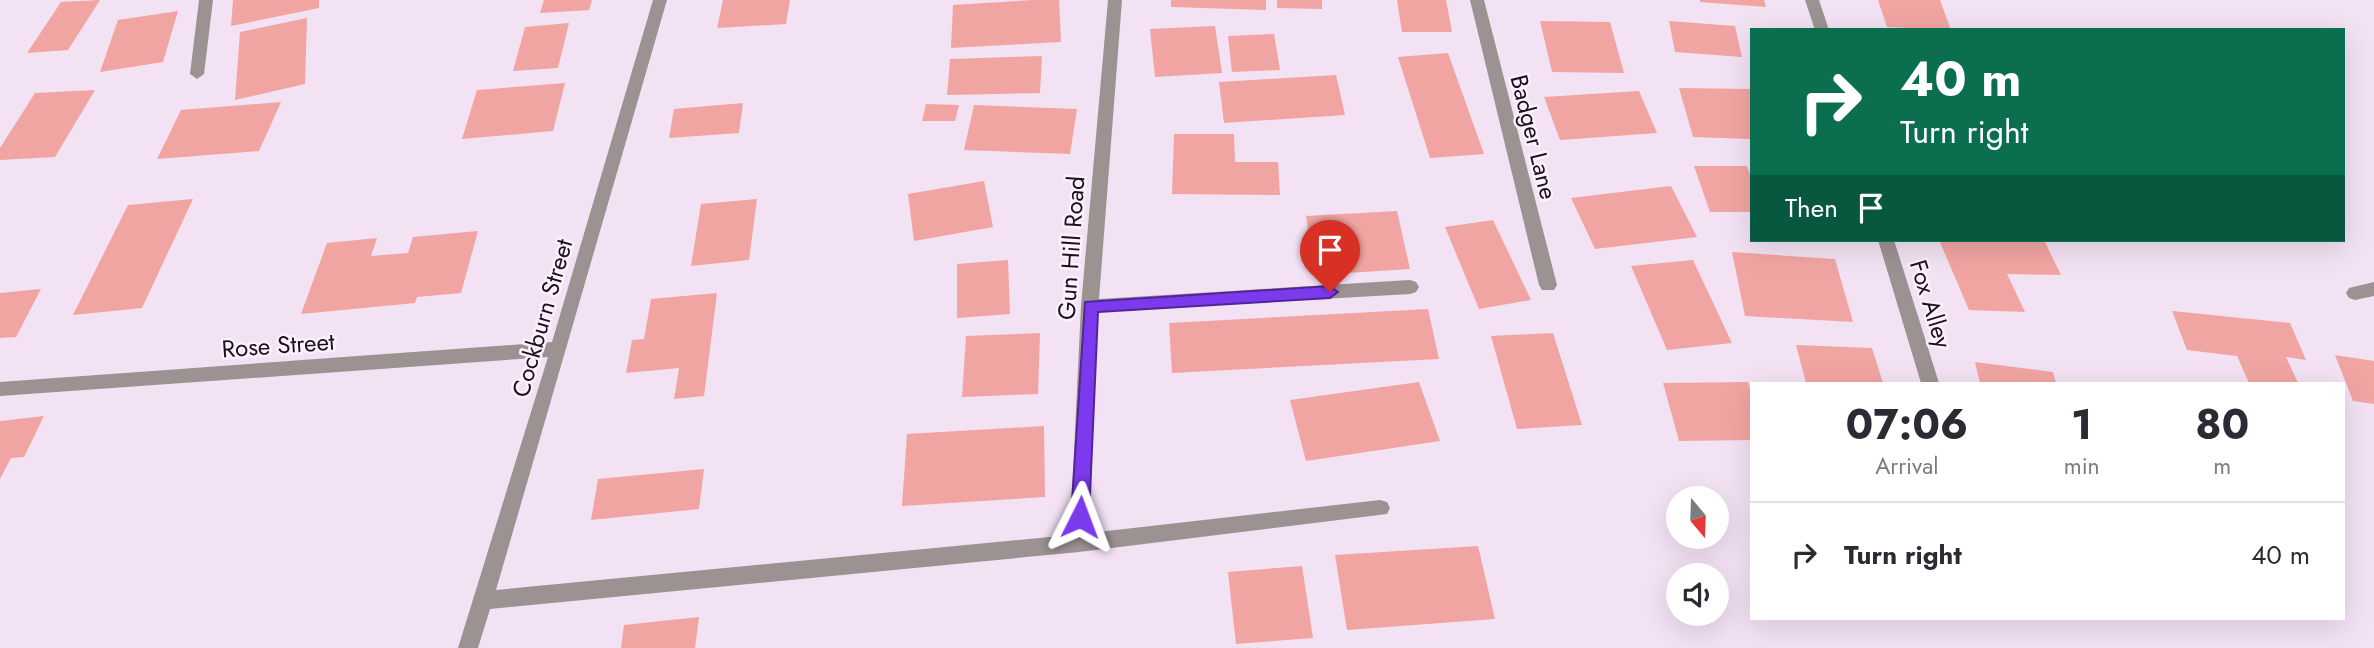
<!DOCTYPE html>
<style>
body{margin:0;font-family:Jost,sans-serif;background:#f2f2f3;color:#2b2b33;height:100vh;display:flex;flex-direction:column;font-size:26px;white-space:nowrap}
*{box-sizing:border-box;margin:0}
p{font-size:23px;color:#7c7c81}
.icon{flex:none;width:38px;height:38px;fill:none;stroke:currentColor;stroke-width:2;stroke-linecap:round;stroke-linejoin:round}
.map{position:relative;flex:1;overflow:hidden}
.sheet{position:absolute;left:1750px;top:382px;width:595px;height:238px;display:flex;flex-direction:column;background:#fff;border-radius:0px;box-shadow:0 7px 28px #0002}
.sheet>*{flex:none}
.top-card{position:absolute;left:1750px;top:28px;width:595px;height:214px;border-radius:0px;box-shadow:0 7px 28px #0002;background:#0b6e4f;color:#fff;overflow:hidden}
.needle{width:46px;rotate:161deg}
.fabs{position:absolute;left:1666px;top:486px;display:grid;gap:14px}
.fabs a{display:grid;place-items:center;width:63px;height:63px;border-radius:50%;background:#fff;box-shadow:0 7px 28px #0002;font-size:35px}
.pin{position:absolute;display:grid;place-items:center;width:60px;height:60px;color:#fff;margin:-72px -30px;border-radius:50% 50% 50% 0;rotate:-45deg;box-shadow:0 0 7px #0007}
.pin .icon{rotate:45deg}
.me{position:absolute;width:77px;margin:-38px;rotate:3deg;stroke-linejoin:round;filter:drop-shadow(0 0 5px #0008)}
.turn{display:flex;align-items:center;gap:24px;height:147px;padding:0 35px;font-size:32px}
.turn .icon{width:91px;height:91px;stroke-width:2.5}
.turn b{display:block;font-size:49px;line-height:60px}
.then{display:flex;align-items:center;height:66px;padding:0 35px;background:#0003;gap:14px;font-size:26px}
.eta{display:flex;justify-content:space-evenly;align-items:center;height:119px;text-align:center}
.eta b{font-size:42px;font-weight:700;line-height:49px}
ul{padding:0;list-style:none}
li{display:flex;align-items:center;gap:21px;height:105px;padding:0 35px;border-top:2px solid #e1e1e2}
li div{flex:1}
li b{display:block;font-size:26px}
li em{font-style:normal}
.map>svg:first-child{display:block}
.building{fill:#f1a5a2}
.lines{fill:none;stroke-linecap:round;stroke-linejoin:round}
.street{fill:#9d9292;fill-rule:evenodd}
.route{fill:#7c3aed;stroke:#51269a;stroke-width:2}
.labels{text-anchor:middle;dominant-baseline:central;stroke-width:5;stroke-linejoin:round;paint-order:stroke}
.street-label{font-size:24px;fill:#191319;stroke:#fef0ff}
</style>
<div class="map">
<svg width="2374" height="648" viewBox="0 0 2374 648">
<rect width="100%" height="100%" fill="#f3e1f4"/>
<path class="building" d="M100,0L68,50L27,53L61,2Z
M233,0H319V8L231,26Z
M544,0H592L589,10L540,13Z
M723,0H790L786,24L717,28Z
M1033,0H1059L1061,42L951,48L953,5Z
M1171,0H1266V10L1171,7Z
M1277,0H1322V9L1277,8Z
M1397,0H1446L1452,32H1402Z
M1700,0H1764L1766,7L1700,2Z
M1878,0H1940L1951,30L1887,27Z
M178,11L163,62L100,72L118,20Z
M307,18L305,84L235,100L240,32Z
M1540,21L1610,22L1624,73L1552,72Z
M1669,21L1735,26L1742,57L1675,52Z
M569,23L558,68L513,71L525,27Z
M1215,26L1222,73L1155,77L1150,29Z
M1274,34L1280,70L1232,72L1228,36Z
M1448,53L1484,154L1430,158L1398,57Z
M1042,56L1040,93L947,95L950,59Z
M1336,75L1345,115L1224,123L1219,82Z
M565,83L553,131L462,139L477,90Z
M1679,88L1752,89V139L1693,137Z
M95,90L55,157L0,160V148L35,93Z
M1639,91L1657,133L1560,140L1544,97Z
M281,102L259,151L157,159L181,110Z
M743,103L739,133L669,138L674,109Z
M926,104L959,105L955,121H922Z
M974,105L1077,109L1070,154L964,150Z
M1174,134H1234L1235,162H1278L1280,195L1172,194Z
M1694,166H1747L1752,180V212H1710Z
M984,181L993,227L914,241L908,194Z
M1671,186L1697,237L1595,249L1571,198Z
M193,199L142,308L73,315L128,205Z
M757,199L749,260L691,266L701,204Z
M1397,211L1410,269L1315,275L1306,216Z
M1493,220L1531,300L1479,309L1445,227Z
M478,231L461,293L417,297L415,303L301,314L327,243L377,238L371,256L408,253L413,237Z
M1939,240H2044L2061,275L2007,274L2025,312L1969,310Z
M1732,252L1835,259L1853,322L1745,316Z
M1008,260L1010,314L957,318V264Z
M1693,260L1732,343L1667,350L1631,266Z
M41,289L16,337L0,338V293Z
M717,293L704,396L674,399L679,368L626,373L632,340L644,339L651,299Z
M1428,309L1439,359L1172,373L1169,323Z
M2172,311L2290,323L2306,360L2286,357L2298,383H2249L2237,356L2187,350Z
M1040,333L1038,394L962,397L966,336Z
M1553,333L1582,425L1517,429L1491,336Z
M1796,345L1872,348L1883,383H1806Z
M2335,355L2374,361V404L2353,401Z
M1975,362L2053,372L2056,383H1980Z
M1419,382L1440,441L1306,461L1290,400Z
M1748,382L1752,394V440L1679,441L1663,383Z
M44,416L24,457L11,458L0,479V421Z
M1044,426L1045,497L902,506L907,434Z
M704,469L699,509L591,520L598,479Z
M1478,546L1495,619L1347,630L1335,555Z
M1302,566L1313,638L1236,644L1228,572Z
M699,617L695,648H621L624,625Z"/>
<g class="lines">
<path class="street" d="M199,0H213L204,74L197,79L190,74Z
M653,0H667L496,590L1070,535L1081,306L1108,0H1122L1099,299L1410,280L1416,282L1419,287L1416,292L1410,294L1098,312L1089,533L1380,500L1387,502L1390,508L1387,514L1079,552L490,609L478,648H458L548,357L0,396V382L552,342Z
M1470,0H1484L1557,285L1554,290H1542L1539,285Z
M1805,0H1819L1829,30H1815Z
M1878,240H1894L1939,383H1921Z
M2374,282V296L2355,300L2349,298L2346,293L2349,288Z"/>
</g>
<path class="route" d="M1330,286L1338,292L1330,298L1098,312L1089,517L1086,522L1080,524L1074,522L1071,517L1085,302Z"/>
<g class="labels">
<g class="street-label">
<text transform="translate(1534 137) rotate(76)">Badger Lane</text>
<text transform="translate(1071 248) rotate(-86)">Gun Hill Road</text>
<text transform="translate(1931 304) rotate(73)">Fox Alley</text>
<text transform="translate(542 318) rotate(-74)">Cockburn Street</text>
<text transform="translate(278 345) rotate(-4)">Rose Street</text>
</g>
</g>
</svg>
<div class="fabs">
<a><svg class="needle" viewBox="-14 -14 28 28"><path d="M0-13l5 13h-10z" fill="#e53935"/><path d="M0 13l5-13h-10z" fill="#7c7c81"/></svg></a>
<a><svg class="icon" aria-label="sound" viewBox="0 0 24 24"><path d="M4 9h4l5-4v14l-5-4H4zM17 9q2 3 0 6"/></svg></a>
</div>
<div class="pin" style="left:1330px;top:292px;background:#d93025"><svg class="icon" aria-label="arrive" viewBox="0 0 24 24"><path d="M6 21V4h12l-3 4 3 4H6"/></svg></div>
<svg class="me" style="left:1080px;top:517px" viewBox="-20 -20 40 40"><path d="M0-17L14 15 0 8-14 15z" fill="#7c3aed" stroke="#fff" stroke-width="4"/></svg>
<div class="top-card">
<div class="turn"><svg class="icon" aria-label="right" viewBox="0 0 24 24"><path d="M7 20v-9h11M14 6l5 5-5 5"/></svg><div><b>40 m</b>Turn right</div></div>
<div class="then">Then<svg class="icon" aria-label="arrive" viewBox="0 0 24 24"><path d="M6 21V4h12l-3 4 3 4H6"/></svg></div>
</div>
<section class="sheet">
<div class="eta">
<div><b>07:06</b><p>Arrival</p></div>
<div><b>1</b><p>min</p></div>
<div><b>80</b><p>m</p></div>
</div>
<ul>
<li><svg class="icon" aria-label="right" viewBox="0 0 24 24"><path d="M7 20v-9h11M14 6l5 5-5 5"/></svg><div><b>Turn right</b></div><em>40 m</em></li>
</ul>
</section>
</div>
